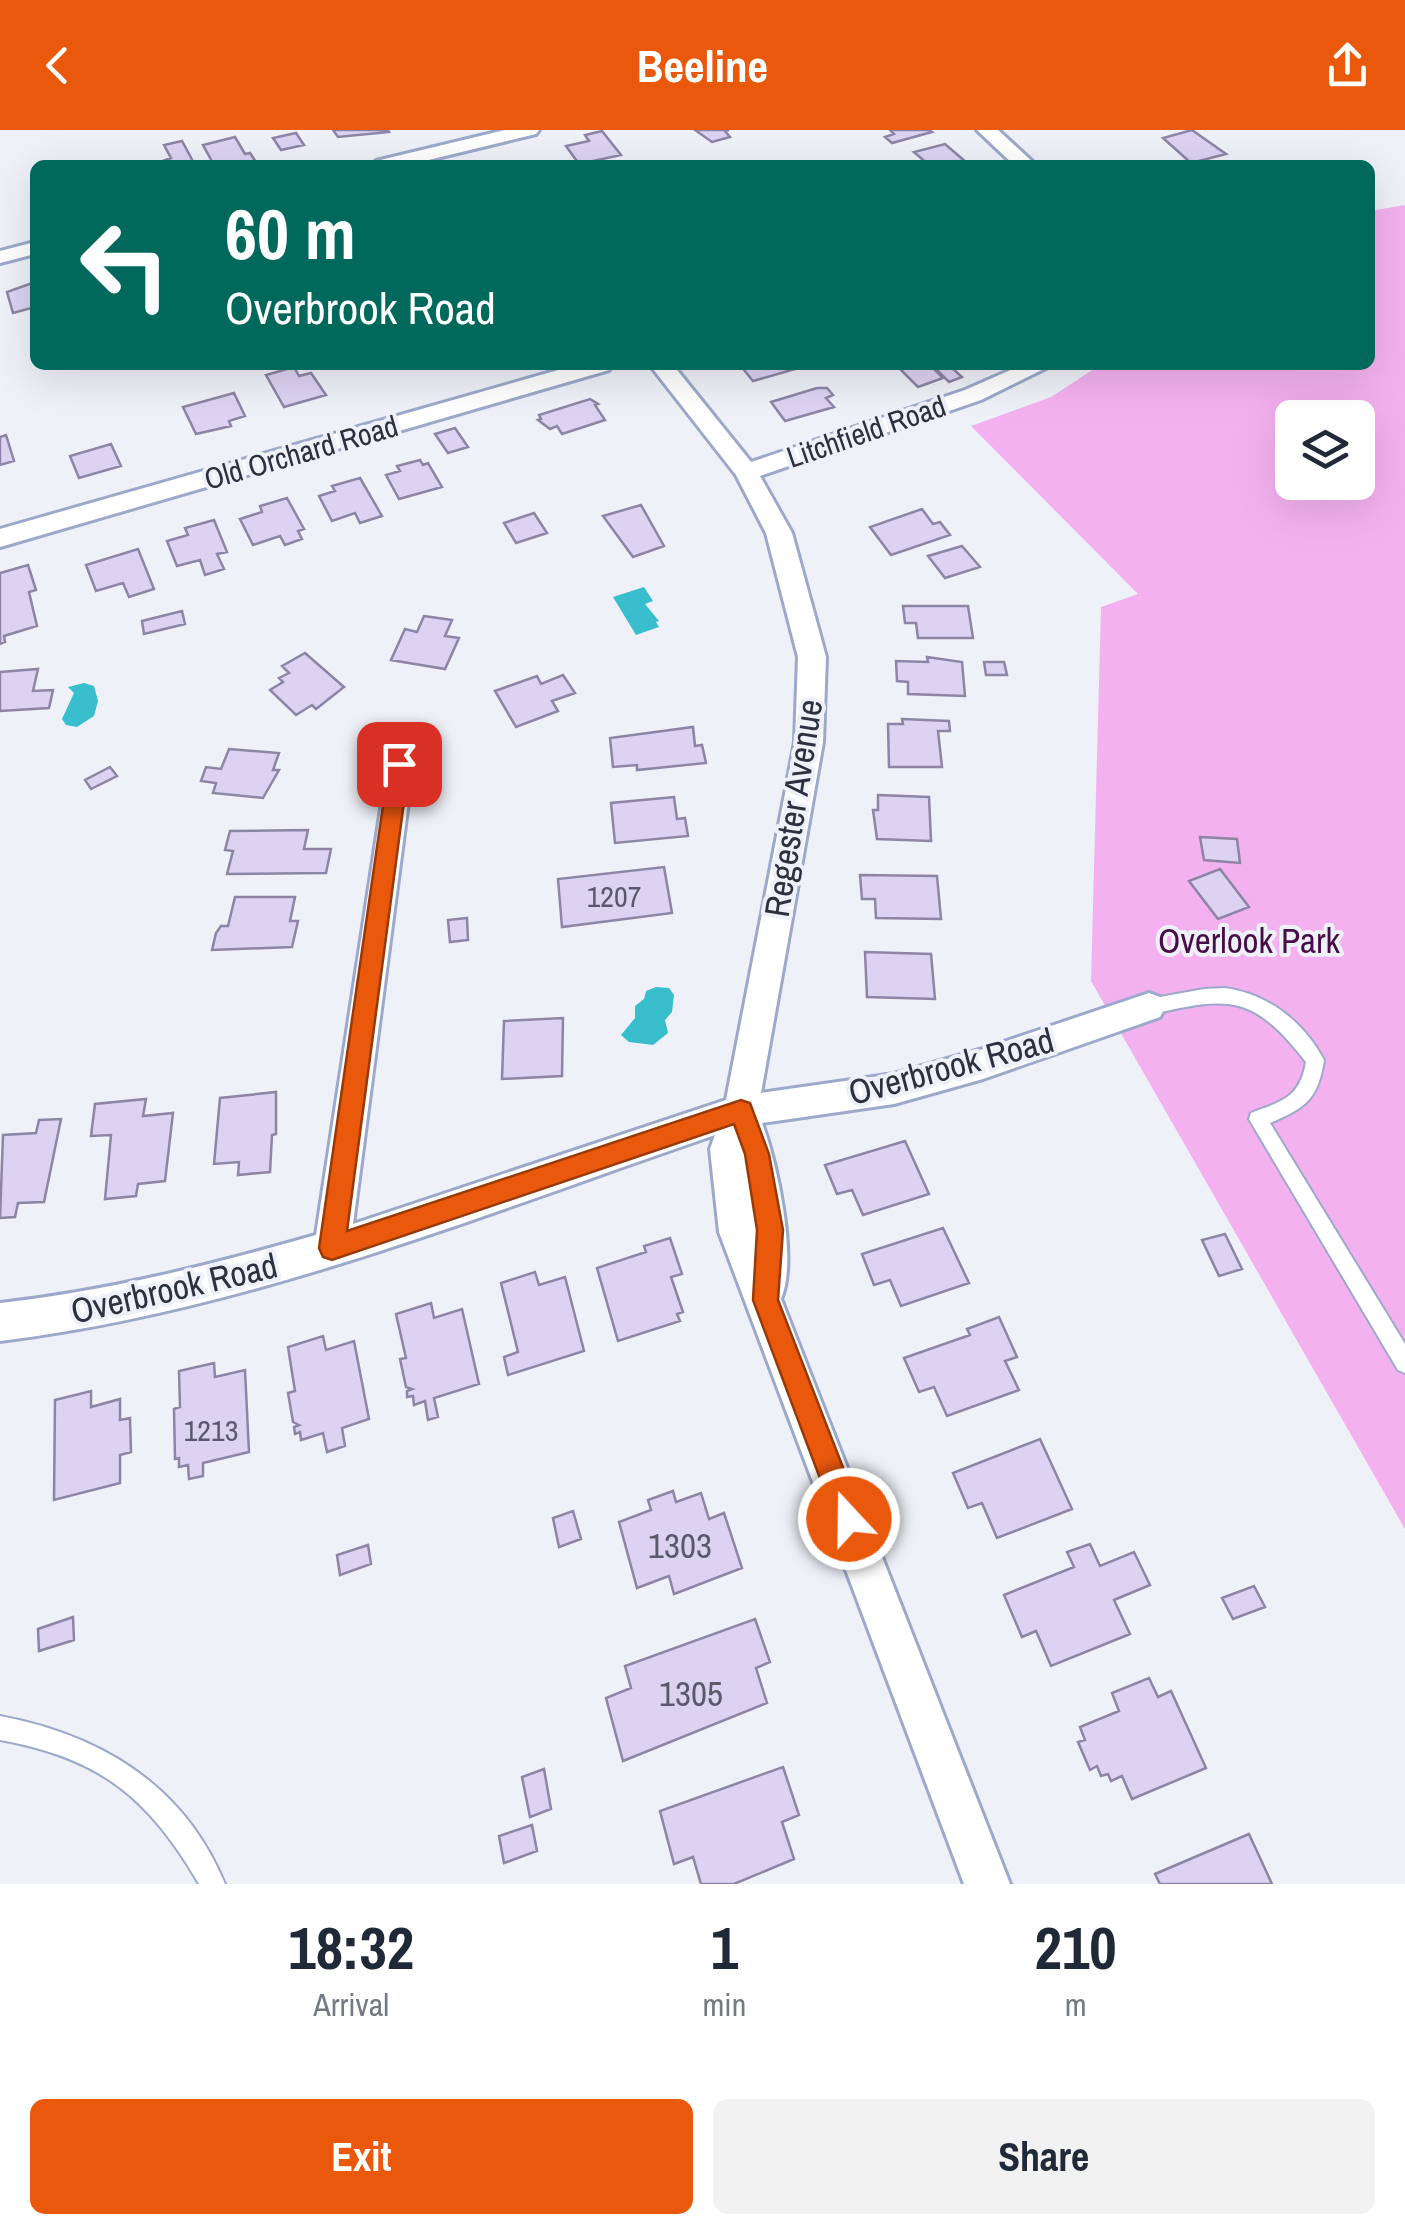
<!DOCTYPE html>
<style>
body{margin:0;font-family:"Archivo Narrow",sans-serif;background:#f2f2f3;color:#1f2937;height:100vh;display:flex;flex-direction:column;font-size:38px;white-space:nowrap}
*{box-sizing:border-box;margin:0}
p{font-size:32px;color:#747a83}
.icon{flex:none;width:55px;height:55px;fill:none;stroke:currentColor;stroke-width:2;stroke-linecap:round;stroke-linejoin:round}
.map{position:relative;height:1754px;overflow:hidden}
.drawer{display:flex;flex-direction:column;background:#fff;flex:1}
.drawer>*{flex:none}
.hud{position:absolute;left:30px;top:30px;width:1345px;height:210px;border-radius:15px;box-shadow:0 10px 40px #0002;background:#00695c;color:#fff;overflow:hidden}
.buttons{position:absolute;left:1275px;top:270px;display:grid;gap:20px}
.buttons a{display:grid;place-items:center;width:100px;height:100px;border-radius:15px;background:#fff;box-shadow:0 10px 40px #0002;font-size:50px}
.pin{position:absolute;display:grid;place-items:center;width:85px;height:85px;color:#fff;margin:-42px;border-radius:20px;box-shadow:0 5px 15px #0006}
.me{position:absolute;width:110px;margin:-55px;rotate:339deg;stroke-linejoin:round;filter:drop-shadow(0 0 8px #0008)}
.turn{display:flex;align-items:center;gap:35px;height:210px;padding:0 30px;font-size:45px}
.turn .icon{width:130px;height:130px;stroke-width:2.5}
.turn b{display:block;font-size:70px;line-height:85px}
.eta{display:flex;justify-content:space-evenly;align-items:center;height:170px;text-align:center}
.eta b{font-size:60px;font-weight:700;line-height:70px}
.cta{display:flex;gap:20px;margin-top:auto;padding:20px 30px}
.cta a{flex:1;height:115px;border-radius:15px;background:#ea580c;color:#fff;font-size:40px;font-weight:700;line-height:115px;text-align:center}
.cta a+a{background:#f2f2f3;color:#1f2937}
header{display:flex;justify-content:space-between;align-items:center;height:130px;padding:0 30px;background:#ea580c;color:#fff;font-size:45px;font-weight:700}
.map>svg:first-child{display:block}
.green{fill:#f4b1ef;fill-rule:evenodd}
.water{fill:#39bece}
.building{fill:#dcd3f3;stroke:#8e84a5;stroke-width:2.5}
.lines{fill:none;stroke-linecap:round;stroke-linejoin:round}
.service-casing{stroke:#9ca9ca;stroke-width:4}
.minor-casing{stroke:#9ca9ca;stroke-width:6}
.service{fill:#fff;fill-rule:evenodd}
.minor{fill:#fff;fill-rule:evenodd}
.route{fill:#ea580c;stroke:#983908;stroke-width:2.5}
.labels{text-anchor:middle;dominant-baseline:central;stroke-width:8;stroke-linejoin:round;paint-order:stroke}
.far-street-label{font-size:30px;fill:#2c313f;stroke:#eef1f8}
.number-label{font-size:30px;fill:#585a6c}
.street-label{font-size:35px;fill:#2c313f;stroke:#eef1f8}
.park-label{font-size:35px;fill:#480d47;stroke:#eef1f8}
.near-number-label{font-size:35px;fill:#585a6c}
</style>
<header><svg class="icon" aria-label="back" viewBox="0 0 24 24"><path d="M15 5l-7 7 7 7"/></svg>Beeline<svg class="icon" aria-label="share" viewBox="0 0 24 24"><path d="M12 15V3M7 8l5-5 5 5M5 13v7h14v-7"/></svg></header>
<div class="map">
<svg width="1405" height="1754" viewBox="0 0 1405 1754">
<rect width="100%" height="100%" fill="#eef1f8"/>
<path class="green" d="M1405,75V1399L1091,851L1101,477L1138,464L971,296L1051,267L1100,235H1370V81ZM1292,288H1358V352H1292Z"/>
<path class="water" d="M644,457L653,471L645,474L659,491L656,492L659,497L636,505L613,467Z
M84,553L94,556L98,571L94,586L77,597L66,595L62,589L74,563L68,557Z
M656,857L669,858L674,865L672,882L665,890L668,903L653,915L629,912L621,905L635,888V876L644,869L646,861Z"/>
<path class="building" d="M333,0H388L389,2L338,7Z
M695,0H729L725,1L730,7L712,12Z
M890,0H929L932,2L892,13L885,7L894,4Z
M1192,0L1226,24L1191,33L1163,8Z
M602,1L621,25L579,34L566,16L589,11L585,5Z
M296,3L304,15L281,20L273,8Z
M235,7L245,24L250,23L256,32L214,35L203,15Z
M182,11L195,35H152L171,28L164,15Z
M945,14L967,33L929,35L914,22Z
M35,152V177L13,183L7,162Z
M740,235H809L753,251Z
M896,235H930L943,248L918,257Z
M949,235L962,247L949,252L936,239Z
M294,237L299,246L311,243L326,265L284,277L266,245Z
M817,258H827L833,265L826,268L834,277L785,291L771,272Z
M234,263L245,286L229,291L231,296L196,304L183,277Z
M590,269L598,274L595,275L605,290L562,304L557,296L550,299L538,290L541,289L539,285Z
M455,298L468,317L448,323L435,304Z
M6,305L14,331L0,335V307Z
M111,314L121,336L79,348L70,326Z
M420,330L423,335L428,333L442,357L399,369L386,345L400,341L397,336Z
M360,348L382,386L360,393L355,383L332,391L319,366L335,361L332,356Z
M287,368L304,399L298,401L302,409L285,415L280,406L253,415L240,389L262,382L260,376Z
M641,375L664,416L633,427L603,386Z
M922,379L933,394L940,392L950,405L891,425L870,397Z
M534,383L547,403L516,413L504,393Z
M214,390L227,422L217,424L224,439L205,445L200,430L177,436L167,411L188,405L185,398Z
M962,416L980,437L945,448L928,426Z
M138,419L154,459L129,467L123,453L96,461L86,435Z
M28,435L36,460L29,462L37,496L4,506L5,512L0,514V443Z
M903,476H968L973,508H918L916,493H905Z
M182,481L185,494L144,504L142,491Z
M424,486L452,490L445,506L459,508L445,539L391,530L405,499L417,502Z
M305,523L344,557L316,579L312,575L296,585L270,560L283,552L279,548L289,543L282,536Z
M927,527L962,532L965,566L908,564V552L897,551L896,531L928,532Z
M984,532H1004L1007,545H986Z
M38,539L33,561L53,560L49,578L0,581V542Z
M563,545L575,563L552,571L558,581L516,597L495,561L537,546L541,554Z
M902,589L949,591L950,601H938L942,637H889L888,594H903Z
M693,597L695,616L702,615L706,633L637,640V635L613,637L610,608Z
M229,619L279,623L273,640H279L263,668L213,663L216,653L201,651L206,637L221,639Z
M110,637L117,646L91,659L85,650Z
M878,665L929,667L931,711L877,709L873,680H878Z
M674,667L677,689L685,688L688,706L615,713L611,673Z
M308,700L304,719H331L326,743L227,744L233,721L225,720L230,701Z
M1200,707L1237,709L1240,733L1204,730Z
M664,737L672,783L562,797L558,749Z
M1220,739L1249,777L1218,789L1189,751Z
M860,745L937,746L941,789L876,788L875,769H862Z
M235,767H295L290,791H298L292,817L212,820L216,803L221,796H228Z
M467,788L468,810L450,812L448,790Z
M865,822L931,824L935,869L867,867Z
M563,888L562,946L502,949L504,891Z
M276,962V1004L272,1005L270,1042L238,1045L239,1032L214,1034L220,968Z
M146,969L143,986L173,983L165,1051L138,1054L136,1066L105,1069L111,1005L91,1006L95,974Z
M61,989L44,1072L18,1073L15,1087L0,1088L3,1005L36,1003L39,990Z
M905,1011L929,1064L863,1085L852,1060L837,1064L825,1035Z
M943,1098L969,1153L901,1176L890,1150L874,1155L862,1124Z
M1225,1104L1242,1139L1219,1146L1202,1110Z
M670,1108L682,1144L671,1147L683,1182L677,1184L680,1191L618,1211L597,1138L646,1122L644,1116Z
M535,1142L539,1155L565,1147L584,1221L508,1245L504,1227L518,1222L501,1153Z
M431,1173L434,1188L462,1179L479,1254L434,1268L438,1287L428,1290L425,1271L414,1275L413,1266L407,1267V1261L412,1259L406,1257L400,1229L406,1228L396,1184Z
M999,1187L1017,1227L1005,1231L1019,1260L947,1286L934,1257L919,1262L904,1228L970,1205L967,1199Z
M323,1206L326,1220L354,1211L369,1289L342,1298L345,1316L327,1322L323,1303L301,1310L300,1302L295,1304L294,1297L299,1295L293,1292L288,1263L295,1261L288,1217Z
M214,1233L215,1247L245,1240L249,1322L203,1333V1346L189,1349L188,1335L179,1337V1328L175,1329L174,1279L180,1277L179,1241Z
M91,1261V1277L120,1269V1290L130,1288L131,1322L120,1325V1353L54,1370L55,1270Z
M1040,1309L1072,1379L997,1408L982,1373L968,1378L953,1343Z
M673,1361L676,1372L701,1363L709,1389L724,1383L742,1438L674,1464L669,1446L637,1458L619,1392L651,1380L648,1370Z
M573,1381L581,1409L559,1417L553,1388Z
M1090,1414L1100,1436L1134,1422L1150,1455L1114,1470L1130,1504L1051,1536L1036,1501L1022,1507L1004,1465L1074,1437L1067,1422Z
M368,1415L371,1434L340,1445L337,1425Z
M1254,1456L1265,1477L1233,1489L1222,1468Z
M73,1487L74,1510L39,1521L38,1499Z
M755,1489L770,1532L756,1538L767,1573L623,1631L606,1568L631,1558L625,1536Z
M1149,1548L1158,1567L1171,1561L1206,1638L1132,1669L1122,1646L1111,1651L1108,1644L1101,1646L1097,1636L1090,1640L1078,1612L1085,1610L1080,1597L1119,1581L1112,1563Z
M783,1637L799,1685L782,1692L794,1729L734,1754H701L693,1727L674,1734L660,1681Z
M544,1639L551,1679L530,1687L522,1647Z
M532,1695L537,1721L504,1733L499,1706Z
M1249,1704L1272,1754H1160L1155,1744Z"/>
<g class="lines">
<g class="service-casing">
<path id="service" d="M1225,858C1268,864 1303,891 1324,930C1318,969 1306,978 1270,993L1405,1214V1243L1398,1240L1249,989L1251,983C1282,971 1300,968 1306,932C1253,864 1229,866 1149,885L1143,882L1140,877L1143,872L1149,869L1204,859Z
M0,1586C101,1605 184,1655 225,1754H199C148,1667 100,1628 0,1610Z"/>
</g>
<g class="minor-casing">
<path id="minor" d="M505,0H539L536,4L408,35H373L376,31Z
M977,0H998L1036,35H1014Z
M35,112V124L0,133V121Z
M576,235H612L609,240L0,417V399Z
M650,235H673L751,332L965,260L1022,235H1052L981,270L760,346L792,403L826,527L823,612L761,963L894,944L983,919L1149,863L1160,867L1165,877L1160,887L983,949L894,974L762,993C777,1034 798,1129 781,1169L1010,1754H964L719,1102L710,1019L715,1005C481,1085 247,1181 0,1211V1173C108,1161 211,1135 316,1105L389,626L399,623L409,626L413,634L353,1094L726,970L795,612L798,527L766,403L736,345Z"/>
</g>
<use href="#service" class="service"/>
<use href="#minor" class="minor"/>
</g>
<path class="route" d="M399,626L409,634L347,1101L741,970L750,973L769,1024L783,1100L778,1170L863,1389L859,1399L849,1403L839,1399L753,1170L757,1100L745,1024L734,994L332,1130L323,1127L319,1118L389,634Z"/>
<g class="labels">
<g class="far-street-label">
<text transform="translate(866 301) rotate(-19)">Litchfield Road</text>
<text transform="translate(301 322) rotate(-16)">Old Orchard Road</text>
</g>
<g class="number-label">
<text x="614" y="766">1207</text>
<text x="211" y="1300">1213</text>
</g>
<g class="street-label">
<text transform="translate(793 678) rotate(-81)">Regester Avenue</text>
<text transform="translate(951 936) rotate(-15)">Overbrook Road</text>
<text transform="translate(174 1158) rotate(-13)">Overbrook Road</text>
</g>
<g class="park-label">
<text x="1249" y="810">Overlook Park</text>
</g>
<g class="near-number-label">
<text x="680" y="1415">1303</text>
<text x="691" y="1563">1305</text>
</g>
</g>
</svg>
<div class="buttons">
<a><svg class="icon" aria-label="layers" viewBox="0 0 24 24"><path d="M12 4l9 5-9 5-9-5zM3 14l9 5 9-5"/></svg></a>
</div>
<div class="pin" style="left:399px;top:634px;background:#d93025"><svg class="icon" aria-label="arrive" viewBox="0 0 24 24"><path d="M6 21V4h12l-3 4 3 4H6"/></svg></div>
<svg class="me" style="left:849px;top:1389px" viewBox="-20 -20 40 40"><circle r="17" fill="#ea580c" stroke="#fff" stroke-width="3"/><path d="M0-11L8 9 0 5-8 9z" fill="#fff"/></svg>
<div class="hud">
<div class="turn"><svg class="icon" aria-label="left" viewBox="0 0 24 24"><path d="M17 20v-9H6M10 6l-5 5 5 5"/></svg><div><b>60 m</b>Overbrook Road</div></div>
</div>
</div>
<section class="drawer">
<div class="eta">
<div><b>18:32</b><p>Arrival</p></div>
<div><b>1</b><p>min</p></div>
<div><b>210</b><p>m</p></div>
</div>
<div class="cta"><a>Exit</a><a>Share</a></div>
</section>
